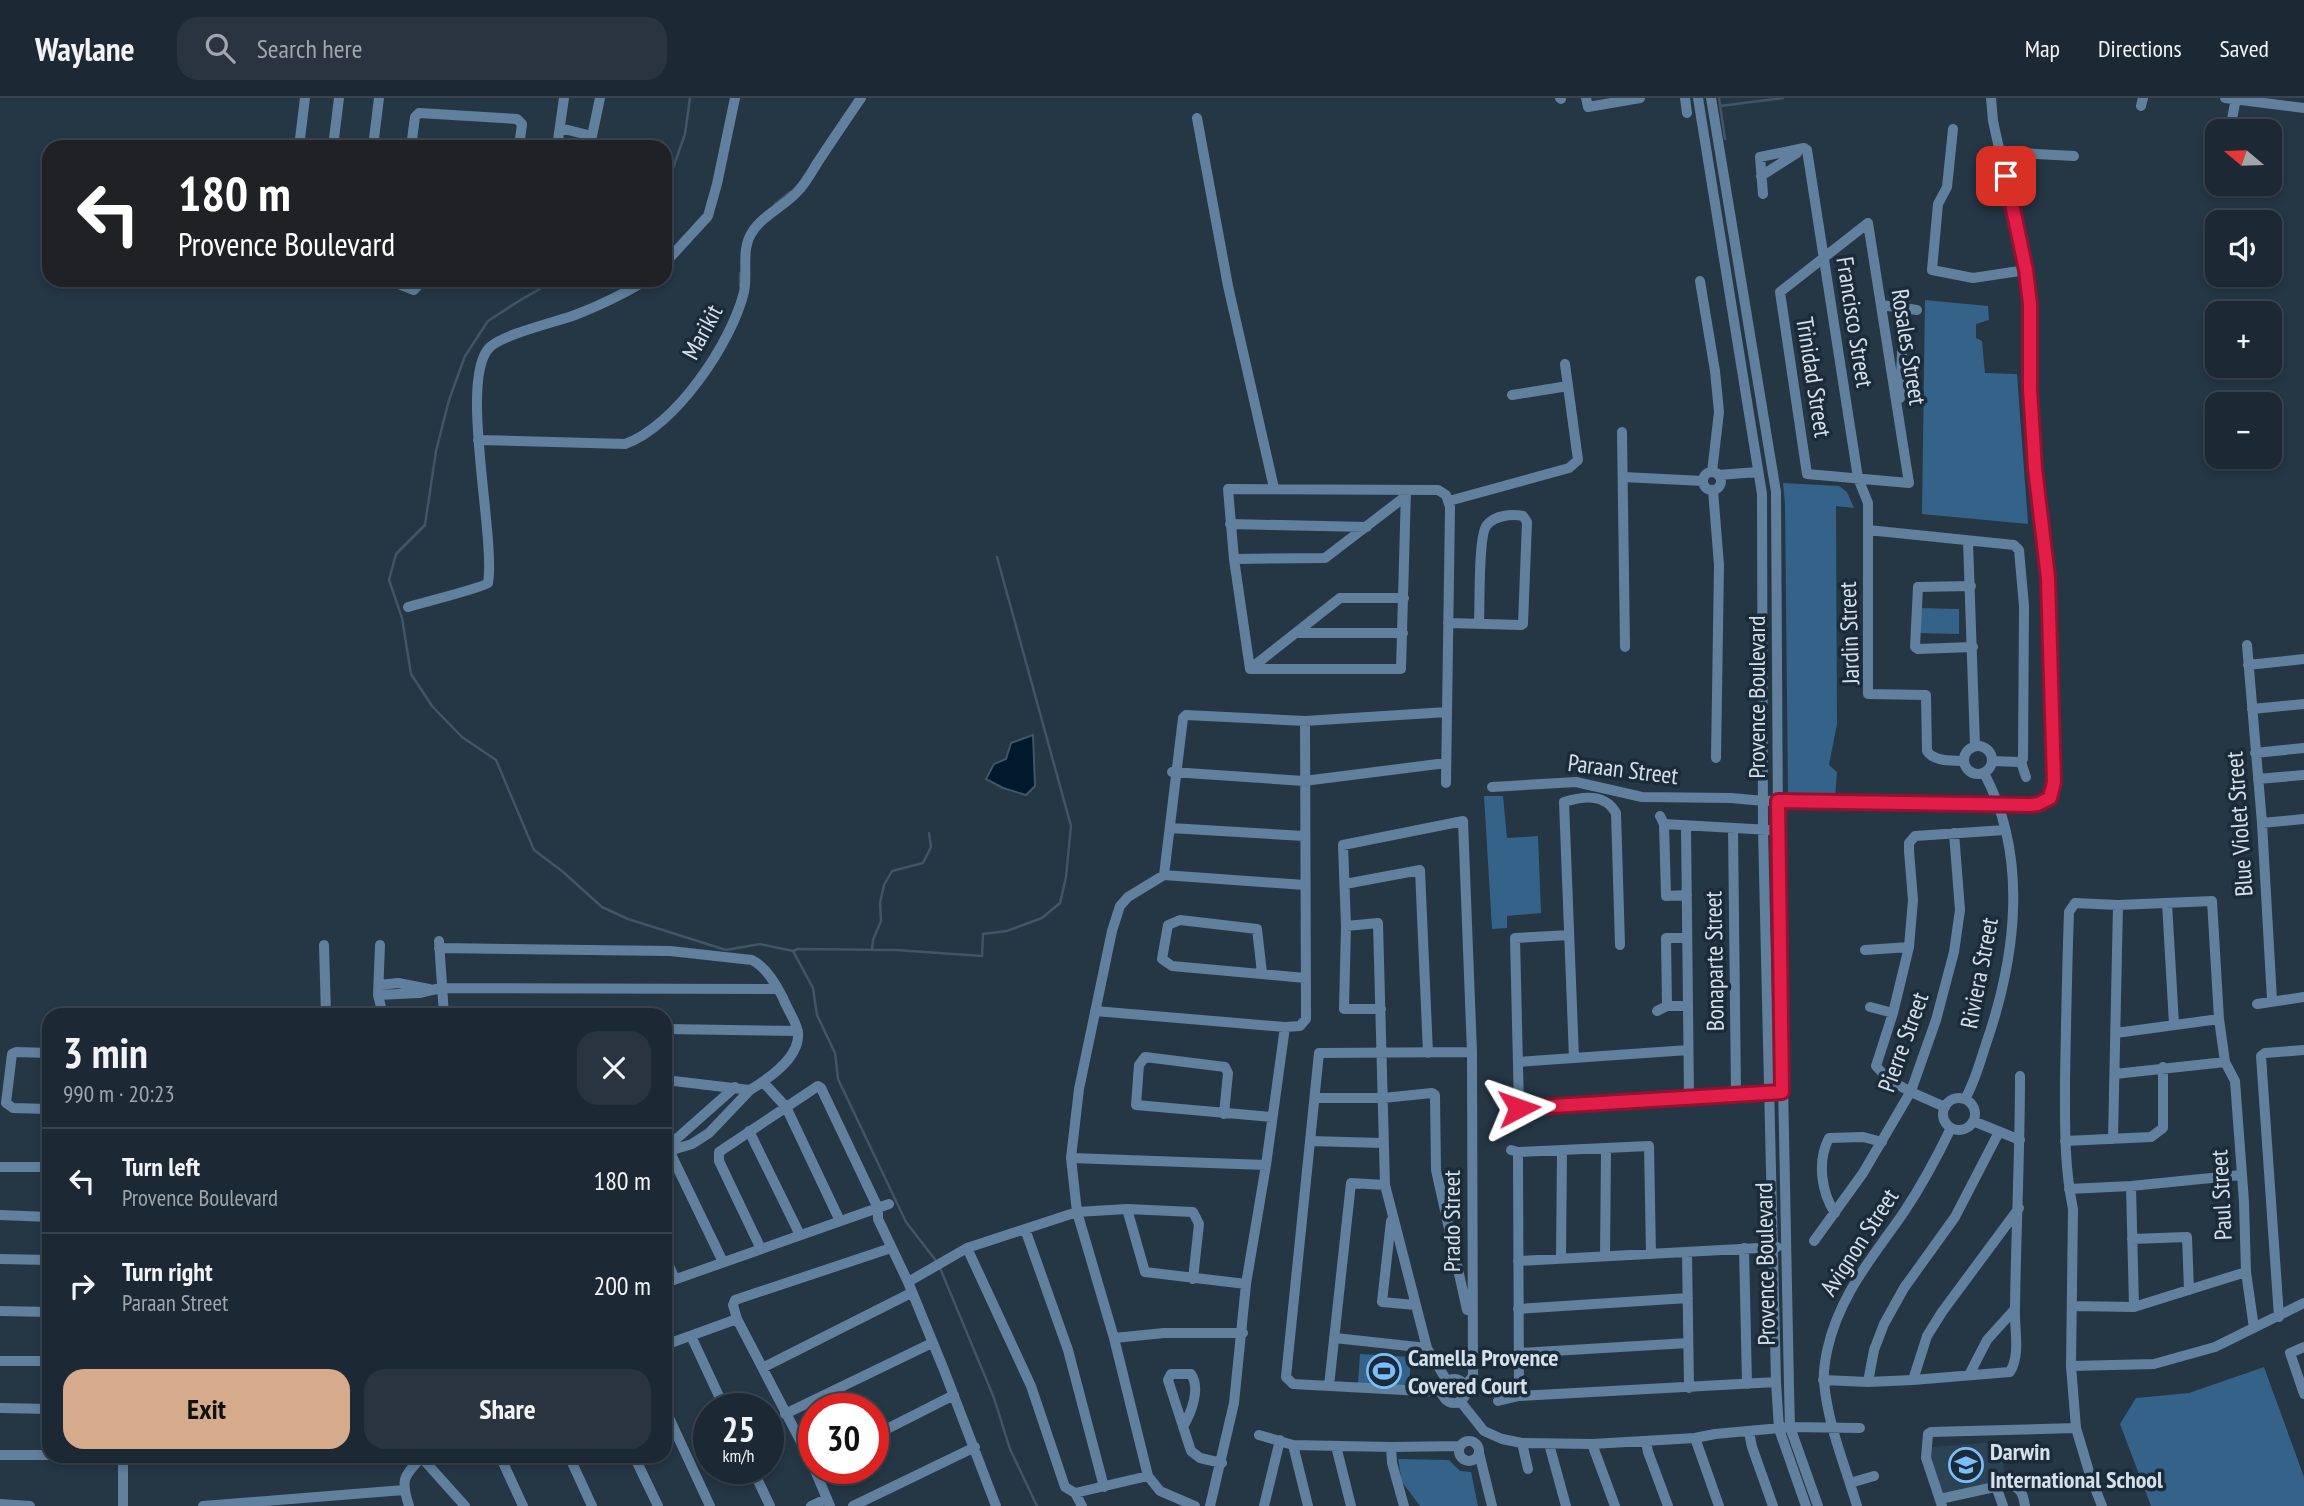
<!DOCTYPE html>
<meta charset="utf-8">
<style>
body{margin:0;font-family:"PT Sans Narrow",sans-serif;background:#293440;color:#f1f3f6;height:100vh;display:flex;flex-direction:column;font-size:26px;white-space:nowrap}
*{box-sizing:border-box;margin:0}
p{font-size:23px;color:#a0a6ac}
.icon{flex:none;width:38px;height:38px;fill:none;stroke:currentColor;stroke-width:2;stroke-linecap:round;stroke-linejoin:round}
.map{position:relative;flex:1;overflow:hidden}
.sheet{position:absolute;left:42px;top:910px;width:630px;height:455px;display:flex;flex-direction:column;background:#1c2834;border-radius:21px;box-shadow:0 4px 10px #0003,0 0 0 2px #3a444f}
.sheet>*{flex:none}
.guide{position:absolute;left:42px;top:42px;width:630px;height:147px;border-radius:21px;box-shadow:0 4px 10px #0003,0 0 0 2px #3a444f;background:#202124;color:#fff;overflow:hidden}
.needle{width:46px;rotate:289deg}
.fabs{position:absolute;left:2205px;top:21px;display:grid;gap:14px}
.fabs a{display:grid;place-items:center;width:77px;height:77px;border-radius:14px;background:#1c2834;box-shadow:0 4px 10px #0003,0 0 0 2px #3a444f;font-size:35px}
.speed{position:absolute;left:693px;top:1295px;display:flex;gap:14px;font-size:35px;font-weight:700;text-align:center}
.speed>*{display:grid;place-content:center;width:91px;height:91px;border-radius:50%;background:#1c2834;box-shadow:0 4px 10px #0003,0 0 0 2px #3a444f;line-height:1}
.speed small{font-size:18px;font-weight:400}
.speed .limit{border:10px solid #d22;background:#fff;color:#111}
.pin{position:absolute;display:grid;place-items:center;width:60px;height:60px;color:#fff;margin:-30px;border-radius:14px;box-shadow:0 4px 10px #0006}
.me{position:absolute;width:77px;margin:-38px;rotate:86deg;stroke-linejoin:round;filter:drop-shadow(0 0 5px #0008)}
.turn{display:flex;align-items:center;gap:24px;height:147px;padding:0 21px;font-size:32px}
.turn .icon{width:91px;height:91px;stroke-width:2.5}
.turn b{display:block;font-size:49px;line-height:60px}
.round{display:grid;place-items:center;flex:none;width:74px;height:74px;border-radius:21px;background:#293440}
.overview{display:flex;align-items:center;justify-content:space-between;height:119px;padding:0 21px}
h1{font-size:42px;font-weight:700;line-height:52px}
.button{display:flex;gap:14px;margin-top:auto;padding:14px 21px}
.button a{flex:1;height:80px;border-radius:21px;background:#d6ab8b;color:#111;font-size:28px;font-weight:700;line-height:80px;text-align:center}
.button a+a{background:#293440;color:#f1f3f6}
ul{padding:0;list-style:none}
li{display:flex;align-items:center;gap:21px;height:105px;padding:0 21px;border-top:2px solid #3a444f}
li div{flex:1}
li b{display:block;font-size:26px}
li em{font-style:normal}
header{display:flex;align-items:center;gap:42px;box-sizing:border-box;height:98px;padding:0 35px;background:#1c2834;border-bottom:2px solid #3a444f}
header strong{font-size:33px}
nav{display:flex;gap:38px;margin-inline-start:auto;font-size:24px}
.search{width:490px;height:63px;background:#293440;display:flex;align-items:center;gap:18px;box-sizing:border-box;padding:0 24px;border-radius:21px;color:#a0a6ac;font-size:26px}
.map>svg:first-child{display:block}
.built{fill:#2c4355}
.green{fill:#356289}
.water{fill:#01192d;stroke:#415566;stroke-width:2}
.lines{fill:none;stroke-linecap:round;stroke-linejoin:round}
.stream{stroke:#415566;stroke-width:2.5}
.minor{stroke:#60809d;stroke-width:10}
.route-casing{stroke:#92132f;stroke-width:18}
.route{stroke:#e11d48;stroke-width:12}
.labels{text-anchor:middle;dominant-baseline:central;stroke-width:7;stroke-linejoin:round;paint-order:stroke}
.street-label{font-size:24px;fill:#d5e0ea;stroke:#1b2b3a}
.poi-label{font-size:24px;font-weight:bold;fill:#d5e0ea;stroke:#1b2b3a;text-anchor:start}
</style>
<header>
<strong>Waylane</strong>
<div class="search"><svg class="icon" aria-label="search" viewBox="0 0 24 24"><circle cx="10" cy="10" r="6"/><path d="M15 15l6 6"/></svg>Search here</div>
<nav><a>Map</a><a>Directions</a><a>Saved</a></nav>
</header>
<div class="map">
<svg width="2304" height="1408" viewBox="0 0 2304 1408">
<rect width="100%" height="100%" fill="#253645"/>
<path class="built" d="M2003,1343L2004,1383L1939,1397L1924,1350Z"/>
<path class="green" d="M1925,202L1988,208L1989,222L1976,226V240L1982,243L1985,275L2017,276L2028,426L1922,416Z
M1783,385L1839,388L1847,394L1854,410L1836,408L1837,626L1829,667L1837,674L1835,700L1788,696L1785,406Z
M1918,510L1959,511V536L1918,535Z
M1484,698H1503L1507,740L1538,738L1541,815L1507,818V830L1492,831Z
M1360,1256L1411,1259L1409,1289L1358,1286Z
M2264,1269L2304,1379V1408H2151L2120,1326L2136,1300L2189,1295Z
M1398,1361L1449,1362L1460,1373L1471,1374L1478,1408H1420L1402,1384Z"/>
<path class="water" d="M1033,637L1035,688L1026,697L1003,690L986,681L994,666L1006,661L1011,645Z"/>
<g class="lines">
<path class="stream" d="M1719,0L1725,41
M1720,8L1783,0
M665,93L685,36L690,0
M774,107L790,94
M556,182L522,201L488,223L465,258L449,302L436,353L425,427L396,456L389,482L402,520L411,576L432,608L462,639L496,662L534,752L562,773L602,809L628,821L726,852L760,846L793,853L813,890L817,917L835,955L838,981L906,1124L937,1164
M740,188V175
M872,852L873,842L881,823L880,805L884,787L892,773L923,765L931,749L929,735
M793,853L798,851L896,852L982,858L983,836L1007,833L1042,820L1060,805L1066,779L1071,728L997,459
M940,1170L994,1300L1010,1351L1037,1408"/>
<path class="minor" d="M1560,0L1561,1
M1586,0L1588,9L1640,0
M1685,0L1687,15
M1698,0L1762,396L1763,732L1776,1284L1779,1331L1806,1408
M1711,0L1776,394L1778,733L1789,1289L1790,1329L1818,1408
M2225,0L2304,10
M2141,8L2143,0
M1197,20L1228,188L1274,390
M2232,21L2236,0
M560,30L592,38L600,0
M1953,31L1947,89L1938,106L1932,172L1973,180L2026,172
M299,49L305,0
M333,49L339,0
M373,49L379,0
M411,49L415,19L419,15L517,21L522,26L519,49
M557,49L564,0
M2000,54L2074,58
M1761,78L1797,55
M1763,96L1760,59L1804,50L1807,52L1858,380L1868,405V596L1926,597L1927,653C1934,664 1952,662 1964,663
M1868,125L1909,385L1807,376L1780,194Z
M665,165L708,118L717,86L735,0
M388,182L414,192L423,182
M1700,183L1715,273L1719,314L1712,374
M1881,207L1917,212
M1512,297L1568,288
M1900,300L1904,210
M1622,334L1625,549
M478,342L625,346C675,329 732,244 744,194C748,176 741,153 751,136C762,117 784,109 798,93C805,86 811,75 816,67C831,44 846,22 861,0
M1703 383a9 9 0 1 1 18 0a9 9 0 1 1-18 0Z
M1718,377L1758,374
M1623,379L1703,383
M1713,392L1719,467L1716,660
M1449,403L1569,370L1578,362L1565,266
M1230,426L1367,429
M1868,432L2014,447L2019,452L2024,508L2023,661L2019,664L1992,663
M1968,443L1975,648
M1234,461L1325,460L1406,398
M1971,488L1918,489L1915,549L1918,551L1973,549
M408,509C421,505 482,490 488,485C496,438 458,279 490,249C504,236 556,224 575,217C599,208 625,195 647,182
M1448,525L1521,527L1523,526L1527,424L1523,418C1512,416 1495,417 1487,427C1478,436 1480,508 1479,526
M1297,535H1403
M2247,547L2262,725L2272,902
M2248,567L2304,561
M1250,571L1234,461L1228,391L1438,392L1446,397L1450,409L1446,685
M1250,571H1401L1406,392
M1250,571L1340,500H1404
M2252,611L2304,606
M1964 662a14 14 0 1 1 28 0a14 14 0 1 1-28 0Z
M2255,655L2304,650
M2021,664L2026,679
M1172,674L1304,683L1446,665
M2258,681L2304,677
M1492,689L1576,684L1642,699L1731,700L1764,703L1794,702L2030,707H2038L2050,700L2054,684L2048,480L2035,370L2030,291V206L2026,172L1993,23L1991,0
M1660,718L1664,726L1666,798L1687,797
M2262,725L2304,721
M1664,726L1770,732
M1686,728L1689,999
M1170,730L1304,738
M1733,730L1736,996
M1164,777L1183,620L1186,617L1305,623L1447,614
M1345,786L1420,772L1428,955
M2167,805L2174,926
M1346,828L1378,825L1385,1087L1427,1250L1447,1283
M439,843L444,917
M324,847L326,917
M380,847L378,897L383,917
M1909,849L1913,802L1909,753V745L1915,738L2005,732
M439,850L670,853L752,862C766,869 776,886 783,900C787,911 797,924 798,935C800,960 768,981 750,992L665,982
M1865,852L1909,849L1893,915L1870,909
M1262,875L1257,831L1180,822L1168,827L1162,861L1172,868L1305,880
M379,887L398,885L429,891
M378,897L419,895L441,890L778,891
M2257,906L2304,899
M1667,908L1666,840H1687
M1381,911H1344L1346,828L1343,747L1463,723L1472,954L1473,1278L1465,1288
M1095,913L1285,929L1300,928L1306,921L1305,623
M1657,913L1667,908H1688
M1893,915L1876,968C1892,988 1922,999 1945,1009
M665,931L798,933
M2116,935L2219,921
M49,955L16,954L12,956L6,1005L13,1010L49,1011
M1574,960L1564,704C1583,698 1605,695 1616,715L1620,847
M1518,964L1688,952
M2115,976L2225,964
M763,984L786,1009L840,1123
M1315,1000H1383L1432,995L1435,997L1436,1072L1467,1212
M1943 1016a16 16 0 1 1 32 0a16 16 0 1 1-32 0Z
M1965,1001C1975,984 1980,964 1986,946C2016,859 2029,759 1984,675
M1509,1010L1773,994
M1519,1010L1515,840L1569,837
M1224,1016L1228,975L1225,969L1145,959L1139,967L1136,1007L1272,1019
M1973,1023L2020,1042
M749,1033L800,1137
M2113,1041L2118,807
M1310,1043L1382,1045
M2065,1043L2151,1039L2163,1030V969
M665,1044L723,1164
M665,1051L735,989
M1511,1052L1518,1054L1649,1048L1651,1156
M669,1053L692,1046L709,1035L750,992
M1518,1054L1519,1298
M1071,1060L1266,1067
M0,1069H49
M2131,1088L2134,1209
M2069,1091L2131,1088L2241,1077
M1127,1111L1145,1174L1246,1186
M1835,1115C1821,1094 1817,1063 1829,1040L1863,1039L1882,1044
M0,1117L49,1119
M1391,1123L1382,1204L1415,1207
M1025,1131L1068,1252L1104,1389
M2132,1141L2187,1139L2189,1192
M1814,1143L1863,1075L1911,993L1936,922L1954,854L1960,812L1954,735
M967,1150L1031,1288L1065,1389L1075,1395L1082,1408
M1744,1150L1747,1286
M761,1151L719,1063V1054L818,988L821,990L878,1110V1121L908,1184L944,1272L996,1408
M1687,1154L1689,1290
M1605,1158L1606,1050
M665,1159L675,1181
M1561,1160L1562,1052
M0,1161L49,1162
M1518,1163L1777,1149
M908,1184L967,1150L1077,1114L1127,1111L1193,1114L1199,1126L1193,1181
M665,1185L889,1106
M2072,1208L2134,1209L2246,1174
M1518,1211L1688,1200
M0,1213L49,1214
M2279,1219L2261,958L2265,955L2304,952
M691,1238L725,1311
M1114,1240L1164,1235H1243
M1335,1240L1427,1250
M665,1247L737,1221
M2304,1249L2290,1255L2304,1296
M1519,1255L1688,1245
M0,1263H49
M2071,1268L2154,1266L2215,1249L2304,1205
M764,1269L911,1195
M1969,1277L1987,1242L2014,1212
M1442 1293a12 12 0 1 1 24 0a12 12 0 1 1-24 0Z
M1823,1282L1868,1284L1913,1282L2010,1274C2021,1256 2014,1231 2015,1210C2016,1133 2020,1056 2020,978
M1913,1282L1927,1238L1942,1214L2019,1110
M1868,1284L1874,1252L1884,1226L1904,1190L1955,1119L1999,1034
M1329,1288L1351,1085L1385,1087
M1441,1294L1293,1286L1286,1279L1319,955L1472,954
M1460,1303L1484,1333L1502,1341L1522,1345L1592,1346L1695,1340L1715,1336L1790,1329L1860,1330
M1498,1303L1519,1298L1776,1284
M0,1310L49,1311
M665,1311L710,1408
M785,1316L932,1245
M1183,1329C1191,1315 1201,1291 1191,1276H1171L1168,1282L1191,1353L1200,1360L1222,1365
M1749,1334L1752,1349L1773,1408
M1259,1337L1293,1347L1391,1349L1460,1348
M873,1338L954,1297
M1695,1340L1719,1408
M1459 1353a10 10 0 1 1 20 0a10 10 0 1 1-20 0Z
M1646,1343L1648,1354L1668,1408
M1522,1345L1528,1371
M1549,1346L1566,1408
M1592,1346L1615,1408
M1293,1347L1308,1408
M1336,1348L1351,1408
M1391,1349L1392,1365L1404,1408
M1479,1355L1492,1408
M0,1357H49
M99,1358H123
M500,1358L523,1408
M569,1358L592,1408
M634,1358L658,1408
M422,1360L465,1408
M814,1369L737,1221L733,1207L735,1202L891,1150
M752,1370L770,1408
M814,1370L830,1408
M1850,1385L1874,1378
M1996,1388L2003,1408
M1075,1395L1148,1378
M1940,1401L2008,1386C2021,1390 2023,1395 2025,1408
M0,1406L30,1408
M123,1408V1358H129
M203,1408L404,1392
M409,1408C400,1380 404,1378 423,1358
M811,1408L826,1401
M853,1408L975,1349
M1195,1408L1160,1393L1148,1378L1114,1240L1077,1114L1071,1060L1079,991L1112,833L1120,808L1128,799L1164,777L1305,787
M1210,1408L1234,1305L1246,1186L1266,1067L1285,929
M1264,1408L1280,1342
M1857,1408C1845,1367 1828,1328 1824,1284C1823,1274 1825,1263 1827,1253C1839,1197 1873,1159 1904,1114C1922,1087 1937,1059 1951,1030
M1942,1408L1926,1360L1928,1336L1931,1334L2076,1330
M2102,1408L2090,1377L2076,1330L2071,1268L2073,1111C2064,1068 2065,1025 2065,982C2066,926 2067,870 2069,814L2075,805L2118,807L2212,803L2219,921L2225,964L2235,983L2244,1104L2246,1174L2254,1230"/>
</g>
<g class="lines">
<g class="route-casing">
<path id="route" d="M1519,1010L1782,994L1778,703L2030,707L2038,706L2050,700L2054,684L2048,480L2035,370L2030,291V206L2026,172L2006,78"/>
</g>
<use href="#route" class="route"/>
</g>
<defs>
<g id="stadium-ring" transform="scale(1.75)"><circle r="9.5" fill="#1b2b3a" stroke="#7cbef9" stroke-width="1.5"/><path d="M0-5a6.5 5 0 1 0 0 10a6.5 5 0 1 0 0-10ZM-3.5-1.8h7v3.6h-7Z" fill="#7cbef9"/></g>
<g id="school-ring" transform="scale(1.75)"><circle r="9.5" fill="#1b2b3a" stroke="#7cbef9" stroke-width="1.5"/><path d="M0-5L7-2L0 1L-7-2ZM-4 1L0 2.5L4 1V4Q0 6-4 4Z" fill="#7cbef9"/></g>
</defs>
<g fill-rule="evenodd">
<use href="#stadium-ring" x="1384" y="1273"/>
<use href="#school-ring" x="1966" y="1367"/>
</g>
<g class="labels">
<g class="street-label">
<text transform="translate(1855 224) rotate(81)">Francisco Street</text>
<text transform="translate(702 234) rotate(-62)">Marikit</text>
<text transform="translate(1909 249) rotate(81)">Rosales Street</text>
<text transform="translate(1814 279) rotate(81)">Trinidad Street</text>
<text transform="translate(1849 535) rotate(-92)">Jardin Street</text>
<text transform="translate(1756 599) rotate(-90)">Provence Boulevard</text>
<text transform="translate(1623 671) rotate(7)">Paraan Street</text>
<text transform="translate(2239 726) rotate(-94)">Blue Violet Street</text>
<text transform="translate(1714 863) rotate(-91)">Bonaparte Street</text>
<text transform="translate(1979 875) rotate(-79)">Riviera Street</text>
<text transform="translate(1903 944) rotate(-70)">Pierre Street</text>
<text transform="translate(2221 1097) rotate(-93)">Paul Street</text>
<text transform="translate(1451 1123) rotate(-90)">Prado Street</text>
<text transform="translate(1859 1144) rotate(-57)">Avignon Street</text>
<text transform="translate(1765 1166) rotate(-91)">Provence Boulevard</text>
</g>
<g class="poi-label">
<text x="1408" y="1259">Camella Provence<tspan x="1408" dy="28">Covered Court</tspan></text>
<text x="1990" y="1353">Darwin<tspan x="1990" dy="28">International School</tspan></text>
</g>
</g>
</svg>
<div class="fabs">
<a><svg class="needle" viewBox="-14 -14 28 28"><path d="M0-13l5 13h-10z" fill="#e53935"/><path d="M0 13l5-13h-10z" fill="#a0a6ac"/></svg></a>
<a><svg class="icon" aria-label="sound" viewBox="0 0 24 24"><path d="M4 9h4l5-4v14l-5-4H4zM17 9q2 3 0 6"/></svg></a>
<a>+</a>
<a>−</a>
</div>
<div class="speed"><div>25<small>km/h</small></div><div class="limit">30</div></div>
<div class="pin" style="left:2006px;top:78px;background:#d93025"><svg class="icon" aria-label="arrive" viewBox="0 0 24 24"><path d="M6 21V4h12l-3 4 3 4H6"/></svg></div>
<svg class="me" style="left:1519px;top:1010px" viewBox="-20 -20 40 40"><path d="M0-17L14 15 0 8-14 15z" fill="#e11d48" stroke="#fff" stroke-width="4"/></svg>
<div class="guide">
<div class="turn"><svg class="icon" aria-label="left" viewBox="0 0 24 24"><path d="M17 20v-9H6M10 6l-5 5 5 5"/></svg><div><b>180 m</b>Provence Boulevard</div></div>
</div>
<section class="sheet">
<div class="overview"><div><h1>3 min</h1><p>990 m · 20:23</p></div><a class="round"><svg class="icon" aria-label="close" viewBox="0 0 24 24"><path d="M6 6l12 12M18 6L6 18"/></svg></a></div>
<ul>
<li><svg class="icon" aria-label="left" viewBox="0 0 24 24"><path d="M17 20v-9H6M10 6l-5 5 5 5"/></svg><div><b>Turn left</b><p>Provence Boulevard</p></div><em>180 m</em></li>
<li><svg class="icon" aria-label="right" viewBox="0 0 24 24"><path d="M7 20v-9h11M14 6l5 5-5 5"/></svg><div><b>Turn right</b><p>Paraan Street</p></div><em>200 m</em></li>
</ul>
<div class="button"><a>Exit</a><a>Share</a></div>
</section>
</div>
